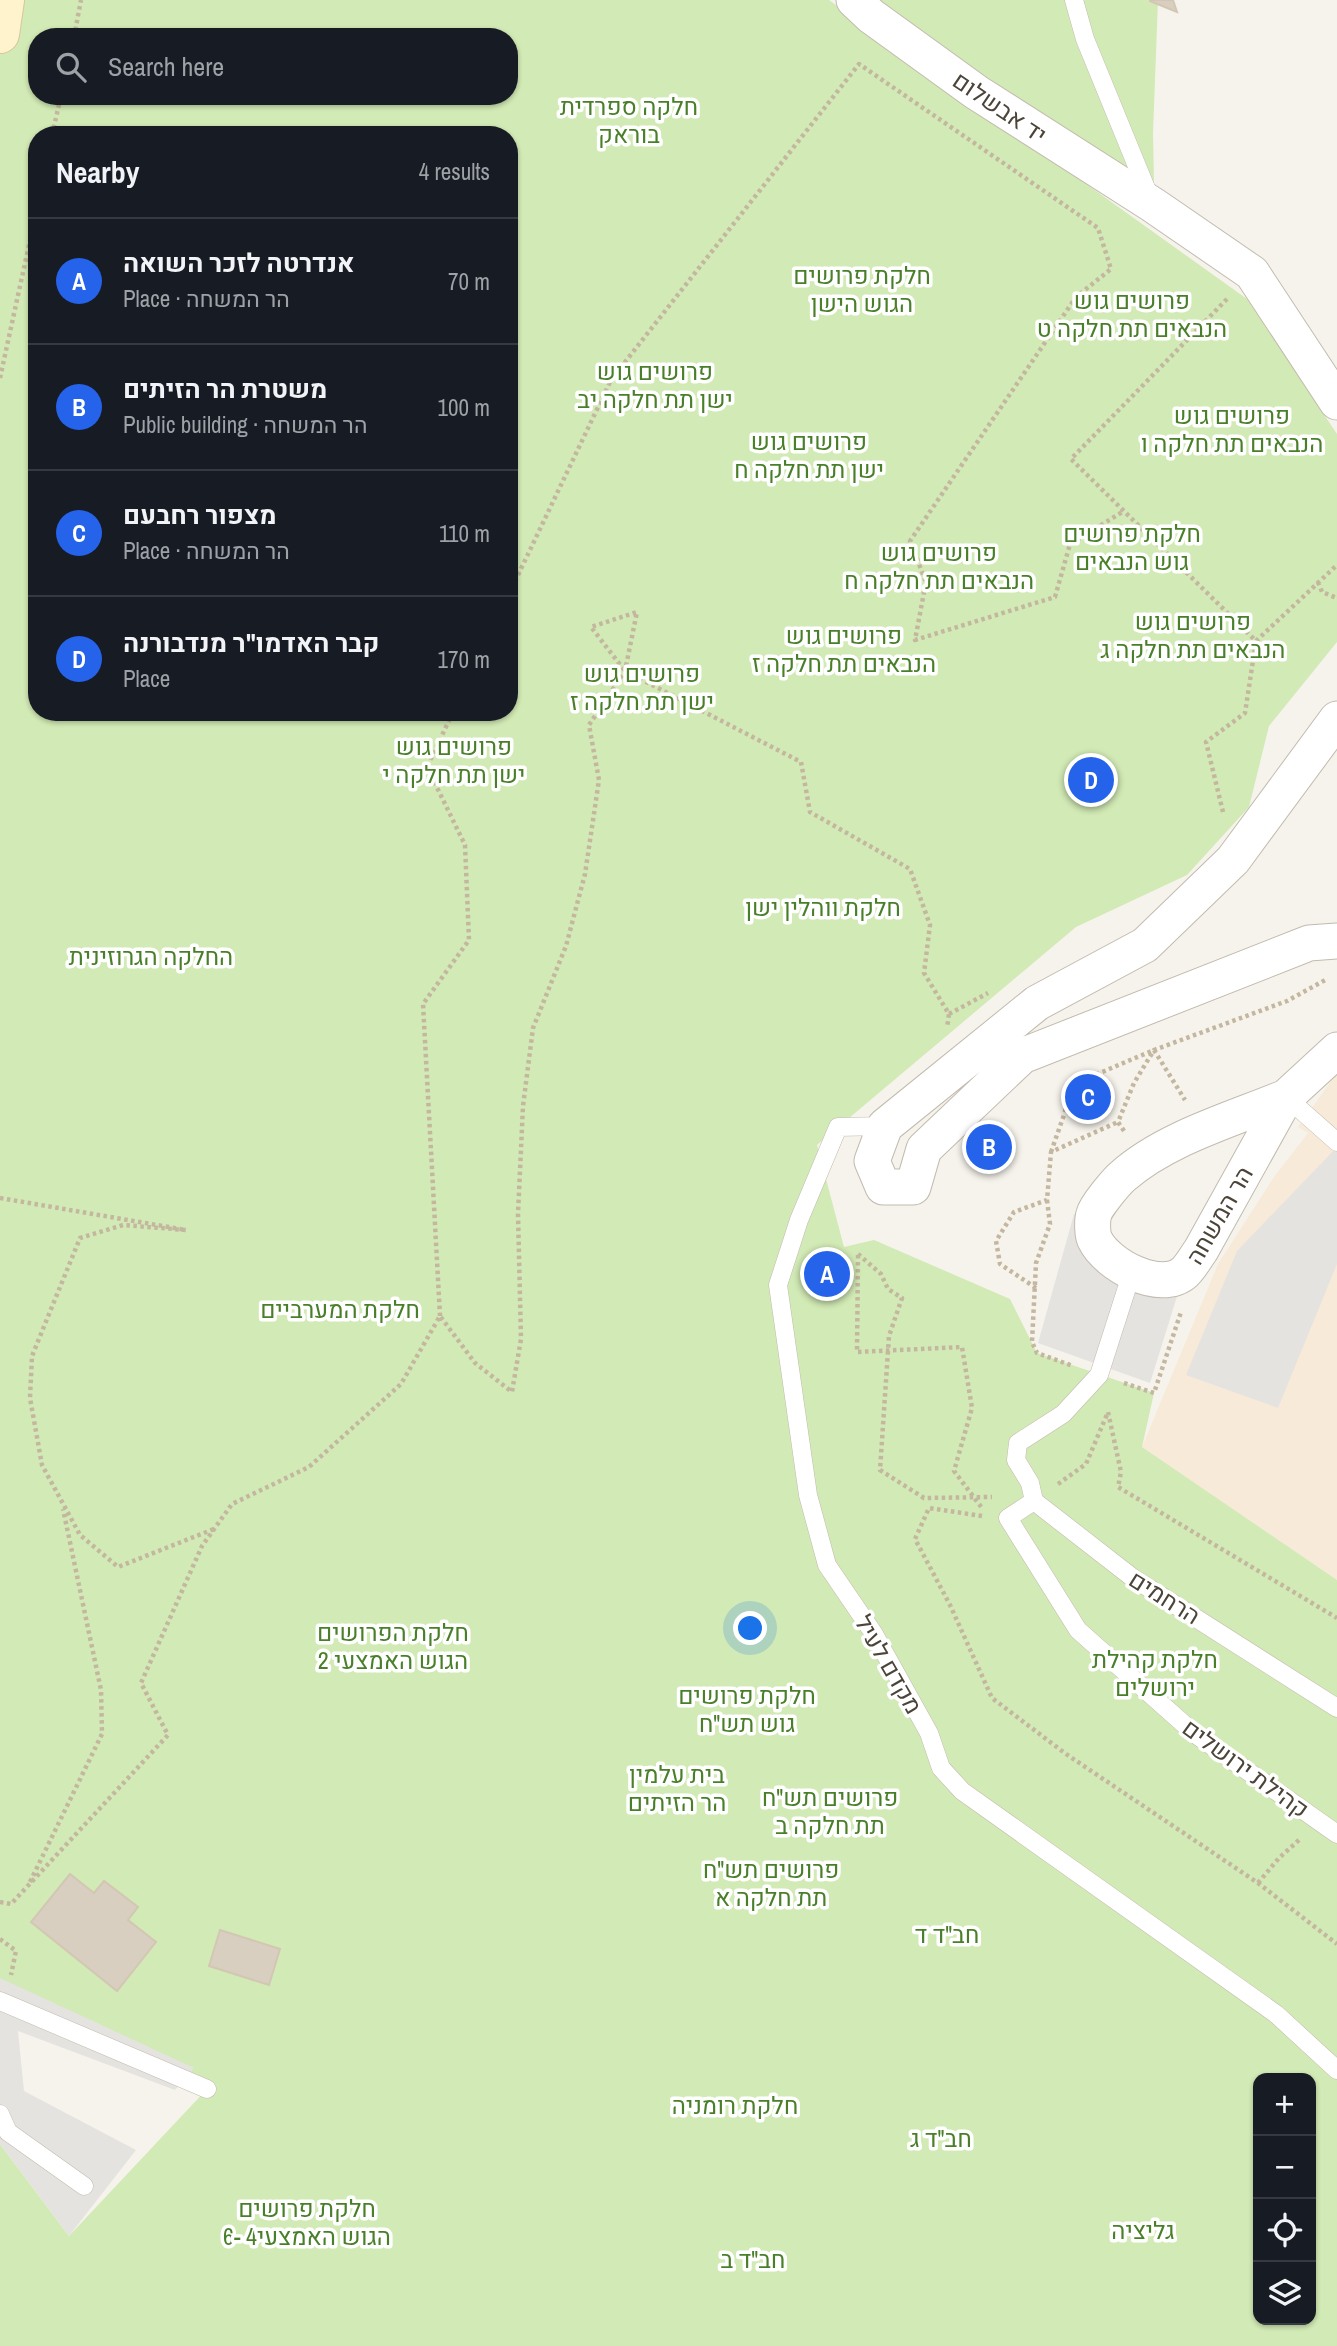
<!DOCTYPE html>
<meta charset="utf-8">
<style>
:root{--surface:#171b24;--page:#242831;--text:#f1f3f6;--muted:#9ea1a6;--line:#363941;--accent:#2563eb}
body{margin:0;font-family:"Archivo Narrow",Heebo,sans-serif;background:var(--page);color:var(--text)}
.controls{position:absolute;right:21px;bottom:21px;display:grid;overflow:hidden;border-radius:14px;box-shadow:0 2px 5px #0004}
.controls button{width:63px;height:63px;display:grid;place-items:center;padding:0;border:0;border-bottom:2px solid var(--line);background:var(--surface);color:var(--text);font:35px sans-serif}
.you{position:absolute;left:751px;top:1629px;width:24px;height:24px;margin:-18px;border:5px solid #fff;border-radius:50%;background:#1a73e8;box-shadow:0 0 0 10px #1a73e833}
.badge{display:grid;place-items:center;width:46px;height:46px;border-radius:50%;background:var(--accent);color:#fff;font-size:23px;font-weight:700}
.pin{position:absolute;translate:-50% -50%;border:4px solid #fff;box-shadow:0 2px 7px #0006}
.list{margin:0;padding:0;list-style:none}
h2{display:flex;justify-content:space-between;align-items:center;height:91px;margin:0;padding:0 28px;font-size:30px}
h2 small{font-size:23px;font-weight:400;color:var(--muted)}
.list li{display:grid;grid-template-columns:46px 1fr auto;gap:21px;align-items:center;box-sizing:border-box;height:126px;padding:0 28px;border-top:2px solid var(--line)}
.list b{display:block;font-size:26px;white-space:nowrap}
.list p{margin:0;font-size:23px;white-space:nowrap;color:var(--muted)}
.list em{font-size:23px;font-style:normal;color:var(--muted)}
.icon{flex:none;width:38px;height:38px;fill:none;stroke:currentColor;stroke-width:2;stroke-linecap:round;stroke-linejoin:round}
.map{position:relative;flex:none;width:1337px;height:2346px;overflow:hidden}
.search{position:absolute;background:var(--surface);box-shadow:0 2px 5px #0004;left:28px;top:28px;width:490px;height:77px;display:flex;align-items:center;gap:18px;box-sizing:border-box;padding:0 24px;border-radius:28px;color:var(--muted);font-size:26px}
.panel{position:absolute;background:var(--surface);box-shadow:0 2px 5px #0004;left:28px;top:126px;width:490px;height:595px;border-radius:28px}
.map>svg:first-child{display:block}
</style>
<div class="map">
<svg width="1337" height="2346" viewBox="0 0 1337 2346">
<rect width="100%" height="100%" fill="#f6f3ec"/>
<path fill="#f7ead8" d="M1337 1073V1580L1142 1447 1218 1264 1274 1177 1308 1133 1298 1127Z"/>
<path fill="#d2eab5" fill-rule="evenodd" d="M0 0H829L1247 299 1337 434V642L1269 726 1249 807 1187 875 1076 927 817 1145 844 1247 874 1240 1010 1299 1037 1353 1154 1393 1142 1447 1337 1580V2346H0V2144L69 2236 207 2089 0 2014ZM37 37H509V96H37ZM37 135H509V712H37ZM1258 2078H1311V2320H1258Z
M865 0H1158L1153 133 1154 185 1060 139Z"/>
<path fill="#e5e3e0" d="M1337 1147V1264L1278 1408 1186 1375 1237 1251Z
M1074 1214H1093V1239L1184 1274 1150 1383 1038 1343Z
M0 1978 194 2068 175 2090 18 2031 24 2091 136 2150 69 2236 0 2144Z"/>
<path fill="#d8cfc1" stroke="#d3c7b4" stroke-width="2" d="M1150 0H1173L1177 12 1150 1Z
M70 1874 94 1893 104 1881 138 1907 128 1920 156 1942 117 1991 31 1922Z
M220 1930 280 1949 269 1985 209 1966Z"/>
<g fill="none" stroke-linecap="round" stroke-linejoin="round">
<defs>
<path id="lane" d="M1074 0 1085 39 1150 198
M1286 1097 1337 1142
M885 1126 838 1127 799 1220 778 1285 808 1495 827 1565 874 1634 929 1733 941 1768 962 1791 1276 2014 1337 2070
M1132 1272 1099 1375 1063 1414 1018 1443 1016 1460 1030 1483 1034 1501 1008 1518 1078 1630 1195 1734 1337 1834
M1034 1501 1133 1578 1337 1708
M0 2001 207 2089
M0 2114 8 2132 84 2186"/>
<path id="street" d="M854 0 871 16 976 92 1153 205 1252 273 1337 402
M1337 719 1233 860 1145 945 1037 1003 885 1126 872 1161 883 1187H913L924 1149 1022 1056 1309 943 1337 941
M1286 1097C1233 1119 1166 1138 1123 1176 1116 1182 1096 1206 1094 1214 1092 1219 1092 1235 1095 1240 1107 1265 1161 1294 1185 1272 1191 1266 1196 1257 1201 1250L1286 1097 1337 1050"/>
<path id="secondary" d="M0 34 5 0"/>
</defs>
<use href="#lane" stroke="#c2bbae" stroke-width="19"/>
<use href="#street" stroke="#c2bbae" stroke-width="37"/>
<use href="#secondary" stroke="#d6c79b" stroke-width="40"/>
<path stroke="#c4b79f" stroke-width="4.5" stroke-dasharray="3.5 3.5" stroke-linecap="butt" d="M74 37 81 0
M52 135 61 96
M1227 299 1071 459 1256 641 1337 565
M0 378 37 208
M1318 582 1322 592 1337 598
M509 594 611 380 859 64 1098 228 1111 269 1076 297 910 541 926 582 915 640 1055 597 1070 544 1124 511
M1223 812 1206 742 1245 713 1256 641
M949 1014 988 993
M1124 1131 1118 1122 1134 1083 1154 1050 1287 1001 1327 979
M1051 1152 1065 1112 1069 1086 1154 1050 1185 1100
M0 1198 186 1230 123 1225 80 1238 32 1356 30 1398 42 1465 80 1535 118 1567 214 1529
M1047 1200 1050 1224 1036 1263 1032 1342 1037 1353 1073 1366
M858 1254 881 1274 888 1289 902 1298 889 1336 880 1470 924 1498 992 1497
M858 1255 857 1352 962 1347 972 1408 954 1471 982 1508
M1036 1288 1000 1264 996 1241 1014 1212 1047 1200 1051 1152 1118 1122
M440 1316 423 1004 469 940 465 845 427 767 453 712
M1124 1383 1154 1393 1181 1312
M1058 1484 1086 1464 1108 1412 1121 1472 1118 1487 1337 1618
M982 1516 929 1508 915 1539 950 1605 992 1698 1066 1754 1258 1883 1337 1944
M30 1882 102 1734 101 1690 63 1509
M1258 1883 1279 1858 1299 1840
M0 1902 11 1904 168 1735 141 1683 202 1546 232 1504 309 1467 401 1384 440 1316 475 1363 512 1392 521 1339 518 1214 523 1106 533 1028 566 946 585 874 599 780 589 725 625 671 637 612 591 627 625 671 801 762 810 812 910 869 930 925 924 973 949 1014 947 1028
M0 1939 16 1951 11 1975"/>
<use href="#lane" stroke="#fff" stroke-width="18"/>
<use href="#street" stroke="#fff" stroke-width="35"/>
<use href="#secondary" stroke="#fff3cd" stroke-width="38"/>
</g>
<g text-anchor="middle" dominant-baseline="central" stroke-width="7" stroke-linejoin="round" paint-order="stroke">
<g font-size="24" fill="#4a7f2a" stroke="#fff">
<text x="629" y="106">חלקה ספרדית<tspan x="629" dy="28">בוראק</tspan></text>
<text x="862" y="275">חלקת פרושים<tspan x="862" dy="28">הגוש הישן</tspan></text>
<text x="1132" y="300">פרושים גוש<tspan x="1132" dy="28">הנבאים תת חלקה ט</tspan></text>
<text x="655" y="371">פרושים גוש<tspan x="655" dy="28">ישן תת חלקה יב</tspan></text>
<text x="1232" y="415">פרושים גוש<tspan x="1232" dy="28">הנבאים תת חלקה ו</tspan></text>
<text x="809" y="441">פרושים גוש<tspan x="809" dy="28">ישן תת חלקה ח</tspan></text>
<text x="1132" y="533">חלקת פרושים<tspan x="1132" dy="28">גוש הנבאים</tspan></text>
<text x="939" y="552">פרושים גוש<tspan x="939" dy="28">הנבאים תת חלקה ח</tspan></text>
<text x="1193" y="621">פרושים גוש<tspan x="1193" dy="28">הנבאים תת חלקה ג</tspan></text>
<text x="844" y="635">פרושים גוש<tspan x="844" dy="28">הנבאים תת חלקה ז</tspan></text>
<text x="642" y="673">פרושים גוש<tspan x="642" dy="28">ישן תת חלקה ז</tspan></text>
<text x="454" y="746">פרושים גוש<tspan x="454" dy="28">ישן תת חלקה י</tspan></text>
<text x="823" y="907">חלקת ווהלין ישן</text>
<text x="151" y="956">החלקה הגרוזינית</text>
<text x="340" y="1309">חלקת המערביים</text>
<text x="393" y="1632">חלקת הפרושים<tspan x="393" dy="28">הגוש האמצעי 2</tspan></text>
<text x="1155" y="1659">חלקת קהילת<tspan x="1155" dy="28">ירושלים</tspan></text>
<text x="747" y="1695">חלקת פרושים<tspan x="747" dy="28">גוש תש"ח</tspan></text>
<text x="677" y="1774">בית עלמין<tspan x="677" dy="28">הר הזיתים</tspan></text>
<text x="830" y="1797">פרושים תש"ח<tspan x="830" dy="28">תת חלקה ב</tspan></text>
<text x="771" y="1869">פרושים תש"ח<tspan x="771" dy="28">תת חלקה א</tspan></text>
<text x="947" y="1934">חב"ד ד</text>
<text x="735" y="2105">חלקת רומניה</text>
<text x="941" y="2138">חב"ד ג</text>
<text x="307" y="2208">חלקת פרושים<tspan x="307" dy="28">הגוש האמצעי4 -6</tspan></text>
<text x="1143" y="2230">גליציה</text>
<text x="753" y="2259">חב"ד ב</text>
</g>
<g font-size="24" fill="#4b4439" stroke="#fff">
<text transform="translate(1000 107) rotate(34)">יד אבשלום</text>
<text transform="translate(1219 1215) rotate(-60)">הר המשחה</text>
<text transform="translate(1165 1597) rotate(32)">הרחמים</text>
<text transform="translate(889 1664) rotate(60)">מקדם לעיל</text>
<text transform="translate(1246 1768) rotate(36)">קהילת ירושלים</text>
</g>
</g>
</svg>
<div class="controls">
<button>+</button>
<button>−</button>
<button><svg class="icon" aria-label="locate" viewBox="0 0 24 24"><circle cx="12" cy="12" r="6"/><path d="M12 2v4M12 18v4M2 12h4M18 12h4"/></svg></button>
<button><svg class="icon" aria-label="layers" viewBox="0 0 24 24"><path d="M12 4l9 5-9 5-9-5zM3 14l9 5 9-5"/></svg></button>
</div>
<div class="you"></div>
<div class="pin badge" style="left:827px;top:1274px">A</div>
<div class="pin badge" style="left:989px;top:1147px">B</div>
<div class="pin badge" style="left:1088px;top:1097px">C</div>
<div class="pin badge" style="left:1091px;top:780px">D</div>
<div class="search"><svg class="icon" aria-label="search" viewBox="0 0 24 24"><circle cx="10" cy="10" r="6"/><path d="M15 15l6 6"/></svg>Search here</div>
<section class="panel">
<h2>Nearby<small>4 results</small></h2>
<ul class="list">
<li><span class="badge">A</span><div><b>אנדרטה לזכר השואה</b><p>Place · הר המשחה</p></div><em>70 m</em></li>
<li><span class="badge">B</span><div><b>משטרת הר הזיתים</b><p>Public building · הר המשחה</p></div><em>100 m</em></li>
<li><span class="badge">C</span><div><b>מצפור רחבעם</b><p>Place · הר המשחה</p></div><em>110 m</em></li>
<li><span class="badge">D</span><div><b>קבר האדמו&quot;ר מנדבורנה</b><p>Place</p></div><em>170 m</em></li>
</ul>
</section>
</div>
